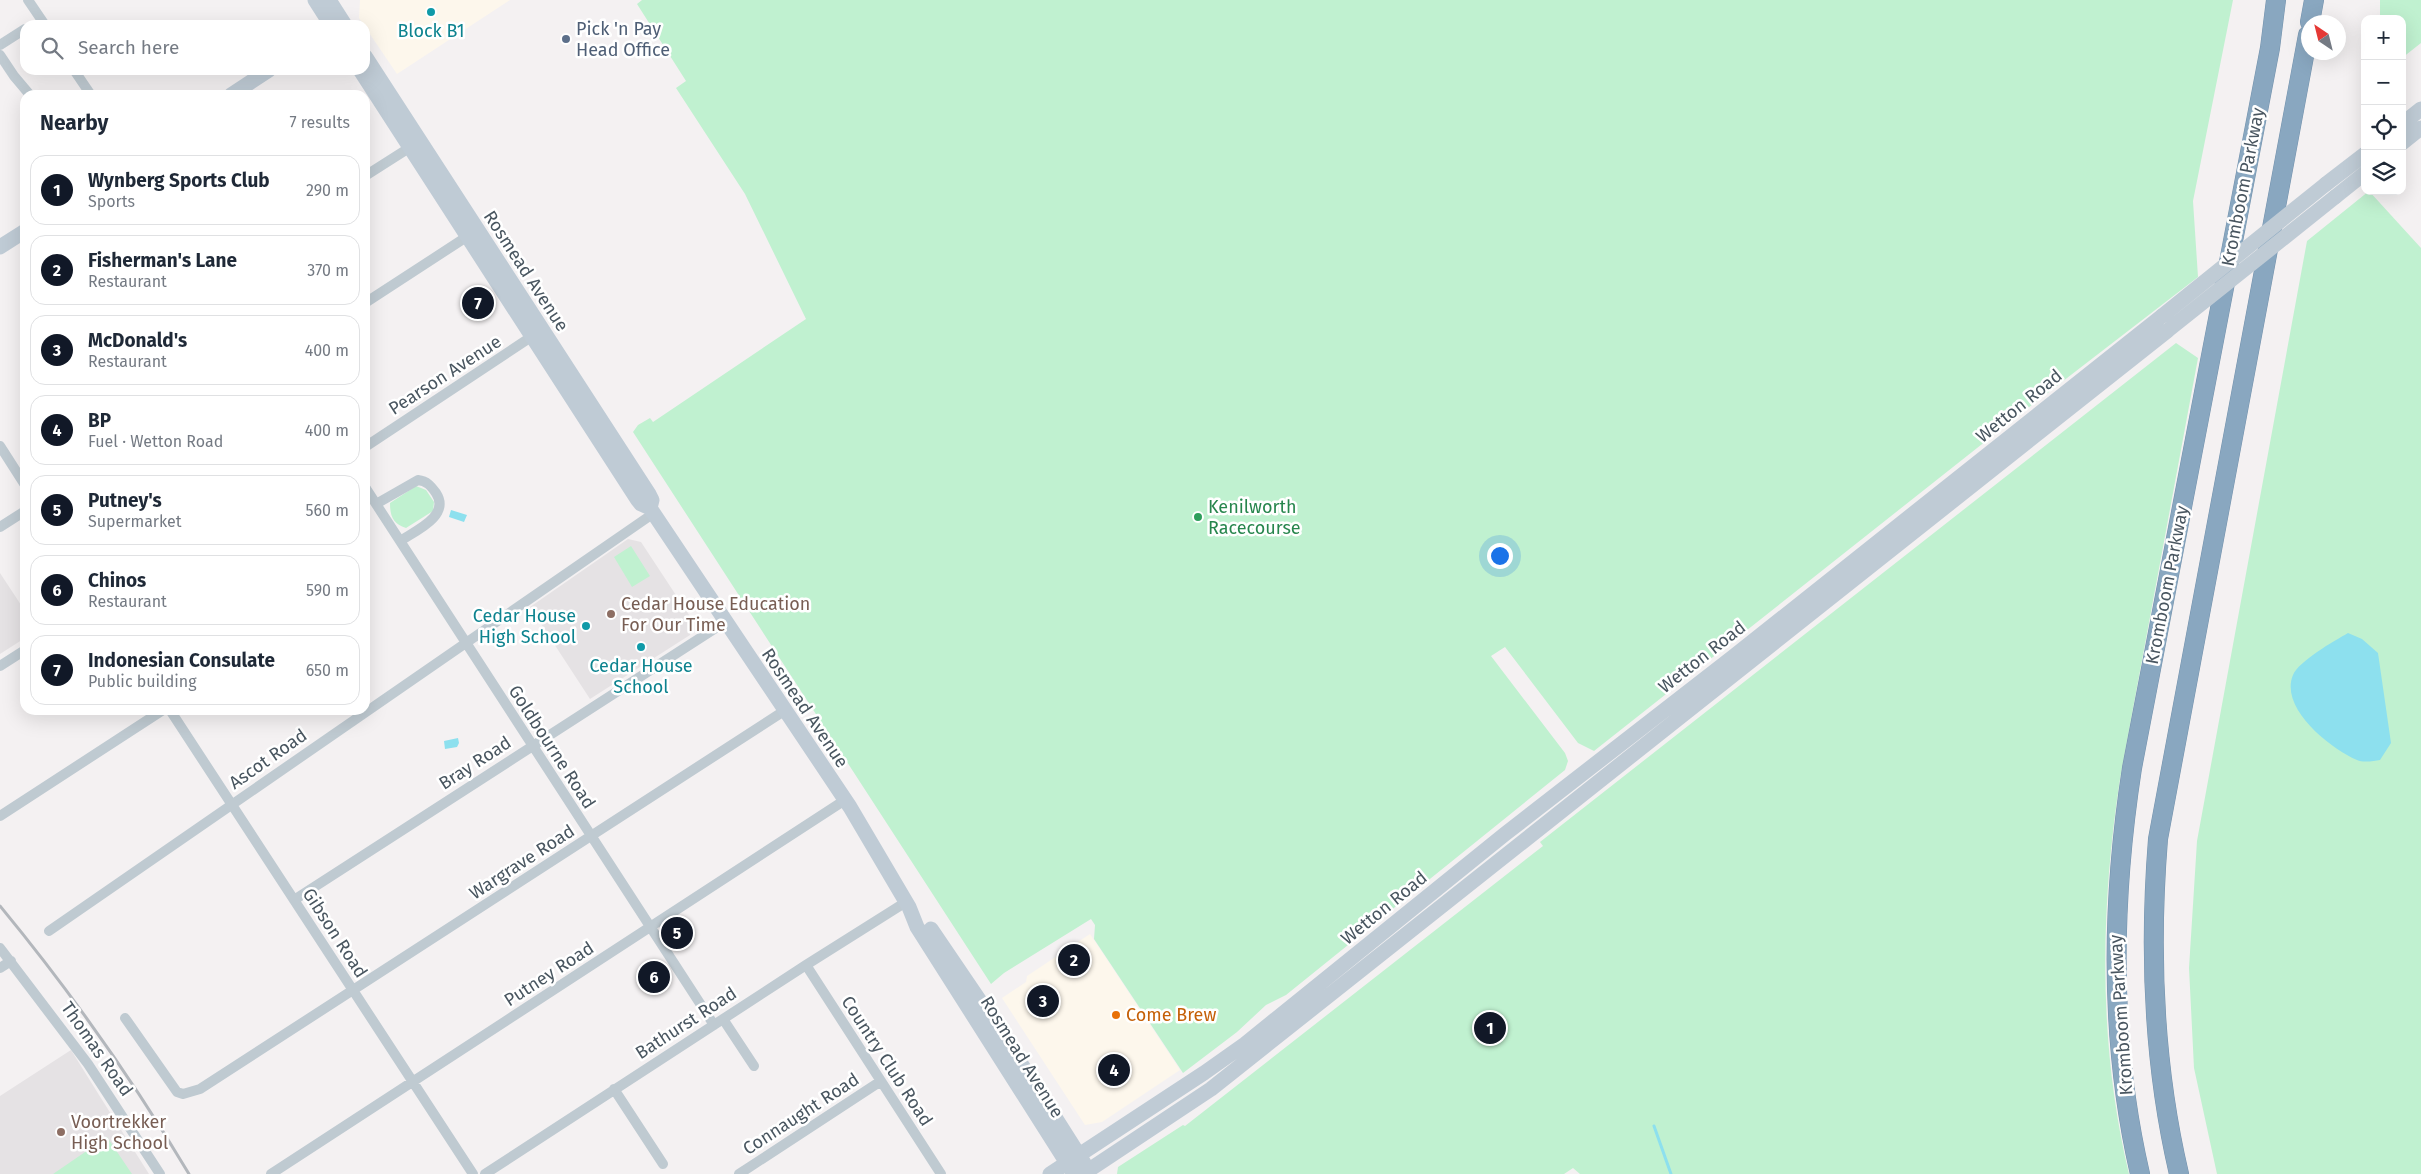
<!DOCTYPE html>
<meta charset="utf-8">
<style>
:root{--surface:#fff;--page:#f2f2f3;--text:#1f2937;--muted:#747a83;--line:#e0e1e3;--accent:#111827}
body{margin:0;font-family:"Fira Sans",sans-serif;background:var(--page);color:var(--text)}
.controls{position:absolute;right:15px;top:15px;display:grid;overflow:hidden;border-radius:10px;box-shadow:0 5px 20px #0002}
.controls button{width:45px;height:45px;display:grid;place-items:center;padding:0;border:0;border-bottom:1px solid var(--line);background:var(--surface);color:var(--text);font:25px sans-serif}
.compass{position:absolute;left:2301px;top:15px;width:45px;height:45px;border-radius:50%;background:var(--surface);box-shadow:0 5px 20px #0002;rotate:325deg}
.you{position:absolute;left:1499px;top:555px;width:18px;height:18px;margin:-12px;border:4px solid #fff;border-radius:50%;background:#1a73e8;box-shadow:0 0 0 8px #1a73e833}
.badge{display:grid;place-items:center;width:32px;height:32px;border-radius:50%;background:var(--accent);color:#fff;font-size:16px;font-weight:700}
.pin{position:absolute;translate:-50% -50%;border:2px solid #fff;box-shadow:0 1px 5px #0006}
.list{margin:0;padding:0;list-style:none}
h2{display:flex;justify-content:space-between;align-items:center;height:65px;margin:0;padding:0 20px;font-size:21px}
h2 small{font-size:16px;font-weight:400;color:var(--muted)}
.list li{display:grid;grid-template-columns:32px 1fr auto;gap:15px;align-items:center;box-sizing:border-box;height:70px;margin:0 10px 10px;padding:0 10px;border:1px solid var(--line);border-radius:15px}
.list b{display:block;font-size:19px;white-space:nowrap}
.list p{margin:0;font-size:16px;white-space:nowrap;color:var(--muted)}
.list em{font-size:16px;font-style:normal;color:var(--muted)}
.icon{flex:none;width:28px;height:28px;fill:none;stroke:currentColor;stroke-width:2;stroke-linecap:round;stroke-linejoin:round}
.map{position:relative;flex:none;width:2421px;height:1174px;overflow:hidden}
.search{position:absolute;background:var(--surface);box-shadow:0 5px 20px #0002;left:20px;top:20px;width:350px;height:55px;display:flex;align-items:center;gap:12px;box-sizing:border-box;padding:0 18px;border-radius:15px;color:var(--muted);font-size:19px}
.panel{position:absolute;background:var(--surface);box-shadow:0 5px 20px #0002;left:20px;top:90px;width:350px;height:625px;border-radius:15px}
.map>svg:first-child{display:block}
</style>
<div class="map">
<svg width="2421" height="1174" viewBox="0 0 2421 1174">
<rect width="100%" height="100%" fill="#f4f1f2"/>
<path fill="#fdf7ec" d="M360 0H510L397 74 359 18Z
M1090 934 1180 1070 1102 1122 1085 1125 1002 998 1026 982 1027 976Z"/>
<path fill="#e5e2e4" d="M628 539 641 542 693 621 690 635 590 699 530 607Z
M0 573 25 611V638L0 654Z
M71 1050 99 1095 149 1174H0V1096Z"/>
<path fill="#c0f1d0" d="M642 0H2233L2193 201 2198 277 2015 418 1594 751 1578 743 1505 647 1491 656 1565 753 1568 761 1565 770 1286 995 1266 1005 1237 1032 1183 1073 1094 939 1095 925 1091 919 1004 973 991 984 633 432 638 425 650 418 653 422 806 319 745 194 676 88 686 81 637 4Z
M2380 0H2421V43L2402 58V19H2380Z
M2369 191 2421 248V1174H2217L2194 1068 2189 968 2197 841 2307 241Z
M2176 343 2198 358 2120 779C2100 910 2098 1045 2129 1174H1580L1573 1168 1564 1174H1117L1118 1167 1183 1125 1185 1126 1543 846 1540 842Z
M416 486 426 490 434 502 433 511 406 528C393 524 390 516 390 503Z
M631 546 650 576 632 587 614 557Z
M107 1137 132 1174H53Z"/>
<path fill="#8de0ee" d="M451 510 467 515 464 522 449 517Z
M2348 633 2362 639 2378 653 2391 743 2380 760C2374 761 2363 763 2357 760 2331 749 2279 708 2293 675 2299 661 2334 641 2348 633Z
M458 738 459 743 457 747 445 749 444 741Z"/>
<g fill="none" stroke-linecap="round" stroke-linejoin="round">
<path stroke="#8de0ee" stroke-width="3" d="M1654 1126 1671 1174"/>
<defs>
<path id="highway" d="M2310 22 2314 0
M2140 1174C2109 1040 2111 904 2132 768L2270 48 2276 0
M2179 1174C2153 1063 2149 952 2158 839L2308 35"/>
</defs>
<use href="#highway" stroke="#7492ac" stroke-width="20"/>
<path stroke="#bfcad1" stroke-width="10" d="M28 0 45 25
M0 45 25 29
M0 55 14 76 30 95
M74 70 91 95
M365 176 409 148
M365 303 471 234
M0 446 25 485
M365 447 537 333
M365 487 714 1025
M376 504 418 480C427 481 431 486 436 493 451 516 415 531 400 541
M0 527 25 511
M0 666 25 650
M170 710 473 1174
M0 816 163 710
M294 900 725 622
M49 931 654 513
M0 948 88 1064 160 1174
M806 965 941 1174
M0 968 11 961
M125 1018 177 1092 183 1094 200 1089 784 711
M723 1019 754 1066
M614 1089 663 1164
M271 1174 845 800
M485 1174 806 965 906 902
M739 1174 881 1081"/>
<path stroke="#bfcbd5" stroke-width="15" d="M315 0 331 25
M329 0 345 25
M365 56 649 494 652 500 650 508
M360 70 637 499 641 504 650 508 850 807 909 907 917 927 1072 1171
M231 95 269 70
M2402 124 2421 109
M2402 143 2421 128
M2326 184 2365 154
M2335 197 2365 173
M0 247 25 231
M931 929 1001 1032 1084 1163
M1050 1174 1204 1073 1245 1044 1505 834 1733 657 2162 316
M1083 1174 1211 1089 2167 331"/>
<use href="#highway" stroke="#89a7c0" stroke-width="19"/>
<path stroke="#b3b7bc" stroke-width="3" d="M0 906C70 991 133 1080 189 1174"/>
<path stroke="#bfcbd5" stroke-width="15" d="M2162 316 2326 184
M2167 331 2335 197"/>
</g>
<g fill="#0f9aa8" stroke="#fff" stroke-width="2">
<circle cx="431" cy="12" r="5"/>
<circle cx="586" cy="626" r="5"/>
<circle cx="641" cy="647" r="5"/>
</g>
<circle fill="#5c6f8a" stroke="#fff" stroke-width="2" cx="566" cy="39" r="5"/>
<circle fill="#2e9e5b" stroke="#fff" stroke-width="2" cx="1198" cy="517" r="5"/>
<g fill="#8d6e63" stroke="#fff" stroke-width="2">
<circle cx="611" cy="614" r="5"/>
<circle cx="61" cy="1132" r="5"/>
</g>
<circle fill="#e8710a" stroke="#fff" stroke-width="2" cx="1116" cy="1015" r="5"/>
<g text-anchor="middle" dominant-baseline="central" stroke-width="5" stroke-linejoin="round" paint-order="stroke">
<g font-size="18" fill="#4e5e75" stroke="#fff" text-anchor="start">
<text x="576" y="29">Pick 'n Pay<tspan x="576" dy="21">Head Office</tspan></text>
</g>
<g font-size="18" fill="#0d838f" stroke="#fff">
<text x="431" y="31">Block B1</text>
<text x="576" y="616" text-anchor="end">Cedar House<tspan x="576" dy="21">High School</tspan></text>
<text x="641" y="666">Cedar House<tspan x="641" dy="21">School</tspan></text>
</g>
<g font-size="18" fill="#495660" stroke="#fff">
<text transform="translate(2243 187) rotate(-79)">Kromboom Parkway</text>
<text transform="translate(526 271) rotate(57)">Rosmead Avenue</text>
<text transform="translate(445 375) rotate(-33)">Pearson Avenue</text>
<text transform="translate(2019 406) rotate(-39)">Wetton Road</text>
<text transform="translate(2167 585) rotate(-79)">Kromboom Parkway</text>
<text transform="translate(1702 657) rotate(-38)">Wetton Road</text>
<text transform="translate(805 708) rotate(56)">Rosmead Avenue</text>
<text transform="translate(552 747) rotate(57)">Goldbourne Road</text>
<text transform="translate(268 759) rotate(-35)">Ascot Road</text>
<text transform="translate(475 763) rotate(-33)">Bray Road</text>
<text transform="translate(522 862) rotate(-33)">Wargrave Road</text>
<text transform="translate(1384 908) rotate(-39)">Wetton Road</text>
<text transform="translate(335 933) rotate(57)">Gibson Road</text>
<text transform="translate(549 974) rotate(-33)">Putney Road</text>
<text transform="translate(2121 1015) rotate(-94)">Kromboom Parkway</text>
<text transform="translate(686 1023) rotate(-33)">Bathurst Road</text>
<text transform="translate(97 1049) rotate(55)">Thomas Road</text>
<text transform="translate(1022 1057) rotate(58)">Rosmead Avenue</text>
<text transform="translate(887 1061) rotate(57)">Country Club Road</text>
<text transform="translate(801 1114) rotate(-33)">Connaught Road</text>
</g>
<g font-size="18" fill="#27864d" stroke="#fff" text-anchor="start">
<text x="1208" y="507">Kenilworth<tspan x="1208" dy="21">Racecourse</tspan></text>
</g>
<g font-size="18" fill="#785e54" stroke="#fff" text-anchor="start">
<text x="621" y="604">Cedar House Education<tspan x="621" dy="21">For Our Time</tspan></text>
<text x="71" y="1122">Voortrekker<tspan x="71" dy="21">High School</tspan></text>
</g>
<g font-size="18" fill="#c56008" stroke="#fff" text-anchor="start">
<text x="1126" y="1015">Come Brew</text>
</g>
</g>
</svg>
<div class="controls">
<button>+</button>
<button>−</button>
<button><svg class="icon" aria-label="locate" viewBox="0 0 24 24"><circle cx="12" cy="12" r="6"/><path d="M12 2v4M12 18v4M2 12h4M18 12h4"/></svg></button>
<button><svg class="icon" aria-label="layers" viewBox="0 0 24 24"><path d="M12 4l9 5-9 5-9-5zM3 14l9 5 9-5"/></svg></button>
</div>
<svg class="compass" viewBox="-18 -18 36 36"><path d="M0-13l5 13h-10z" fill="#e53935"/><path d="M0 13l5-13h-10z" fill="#747a83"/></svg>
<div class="you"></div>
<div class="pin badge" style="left:1490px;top:1028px">1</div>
<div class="pin badge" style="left:1074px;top:960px">2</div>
<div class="pin badge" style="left:1043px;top:1001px">3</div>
<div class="pin badge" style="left:1114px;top:1070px">4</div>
<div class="pin badge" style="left:677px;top:933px">5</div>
<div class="pin badge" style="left:654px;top:977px">6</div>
<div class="pin badge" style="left:478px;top:303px">7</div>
<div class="search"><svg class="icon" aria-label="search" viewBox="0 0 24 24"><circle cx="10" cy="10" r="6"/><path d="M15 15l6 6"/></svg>Search here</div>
<section class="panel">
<h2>Nearby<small>7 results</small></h2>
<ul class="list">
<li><span class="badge">1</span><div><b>Wynberg Sports Club</b><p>Sports</p></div><em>290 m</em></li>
<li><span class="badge">2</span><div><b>Fisherman's Lane</b><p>Restaurant</p></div><em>370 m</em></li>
<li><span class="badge">3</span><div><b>McDonald's</b><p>Restaurant</p></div><em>400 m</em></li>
<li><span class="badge">4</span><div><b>BP</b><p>Fuel · Wetton Road</p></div><em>400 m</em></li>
<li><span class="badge">5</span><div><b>Putney's</b><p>Supermarket</p></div><em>560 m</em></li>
<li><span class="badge">6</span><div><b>Chinos</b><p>Restaurant</p></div><em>590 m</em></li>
<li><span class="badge">7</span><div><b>Indonesian Consulate</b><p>Public building</p></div><em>650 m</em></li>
</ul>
</section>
</div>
